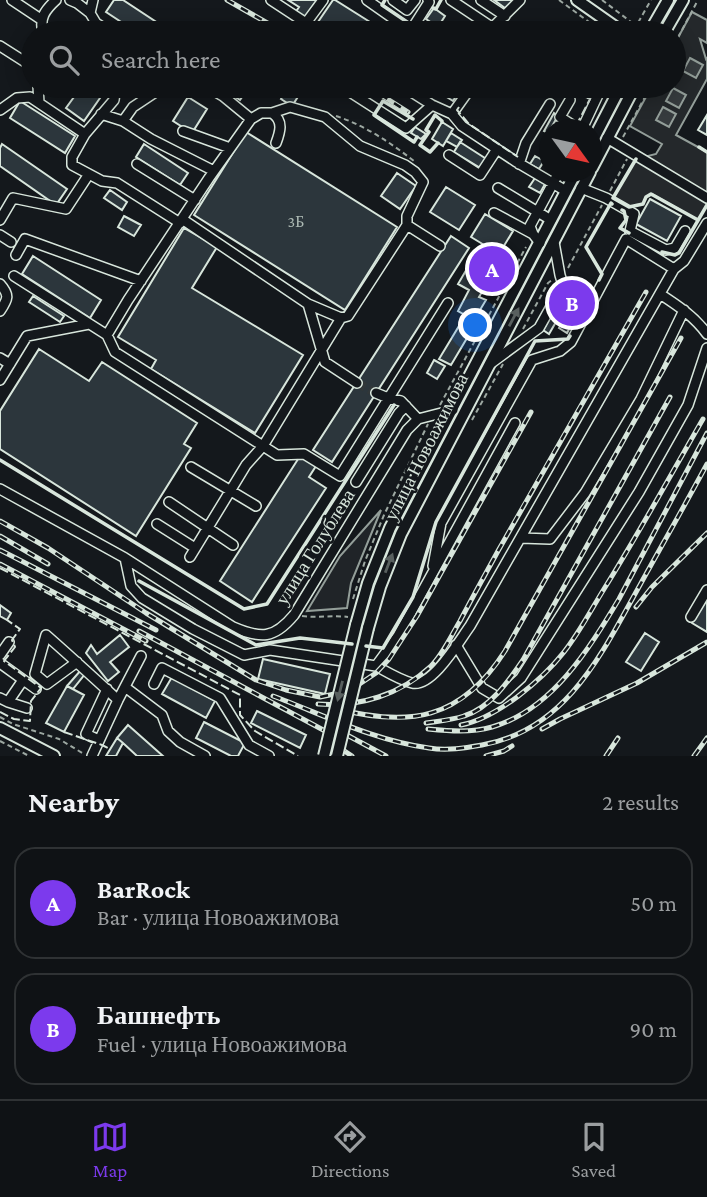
<!DOCTYPE html>
<meta charset="utf-8">
<style>
:root{--surface:#0f1215;--page:#181b1e;--text:#f1f3f6;--muted:#9b9ea0;--line:#2f3234;--accent:#7c3aed}
body{margin:0;font-family:"Crimson Pro",serif;background:var(--page);color:var(--text)}
.compass{position:absolute;left:539px;top:119px;width:63px;height:63px;border-radius:50%;background:var(--surface);box-shadow:0 4px 18px #0003;rotate:123deg}
.you{position:absolute;left:476px;top:326px;width:24px;height:24px;margin:-18px;border:5px solid #fff;border-radius:50%;background:#1a73e8;box-shadow:0 0 0 10px #1a73e833}
.badge{display:grid;place-items:center;width:46px;height:46px;border-radius:50%;background:var(--accent);color:#fff;font-size:23px;font-weight:700}
.pin{position:absolute;translate:-50% -50%;border:4px solid #fff;box-shadow:0 2px 7px #0006}
.list{margin:0;padding:0;list-style:none}
h2{display:flex;justify-content:space-between;align-items:center;height:91px;margin:0;padding:0 28px;font-size:30px}
h2 small{font-size:23px;font-weight:400;color:var(--muted)}
.list li{display:grid;grid-template-columns:46px 1fr auto;gap:21px;align-items:center;box-sizing:border-box;height:112px;margin:0 14px 14px;padding:0 14px;border:2px solid var(--line);border-radius:21px}
.list b{display:block;font-size:26px;white-space:nowrap}
.list p{margin:0;font-size:23px;white-space:nowrap;color:var(--muted)}
.list em{font-size:23px;font-style:normal;color:var(--muted)}
.icon{flex:none;width:38px;height:38px;fill:none;stroke:currentColor;stroke-width:2;stroke-linecap:round;stroke-linejoin:round}
.map{position:relative;flex:none;width:707px;height:756px;overflow:hidden}
.search{position:absolute;background:var(--surface);box-shadow:0 4px 18px #0003;left:21px;right:21px;top:21px;height:77px;display:flex;align-items:center;gap:18px;box-sizing:border-box;padding:0 24px;border-radius:38px;color:var(--muted);font-size:26px}
.sheet{height:343px;background:var(--surface)}
nav{display:flex;justify-content:space-around;align-items:center;box-sizing:border-box;height:98px;border-top:2px solid var(--line);background:var(--surface);font-size:19px;color:var(--muted)}
nav a{display:grid;justify-items:center;gap:4px}
nav .on{color:var(--accent)}
.map>svg:first-child{display:block}
</style>
<div class="map">
<svg width="707" height="756" viewBox="0 0 707 756">
<rect width="100%" height="100%" fill="#14181c"/>
<path fill="#202428" stroke="#939e99" stroke-width="2" d="M381 510 351 583 347 608 307 611 340 556Z"/>
<path fill="#24282b" stroke="#939e99" stroke-width="2" d="M692 12 707 20V43L700 39 706 59 707 58V79L676 135 707 152V205L698 220 652 194 646 197 643 204 629 207 613 198 636 159 656 154 662 144 630 126 652 86H674V45Z"/>
<path fill="#363b3e" stroke="#939e99" stroke-width="2" d="M690 58 703 65 696 78 683 71Z
M673 88 686 95 679 108 666 101Z
M663 107 676 114 669 127 656 120Z"/>
<path fill="#2c363c" stroke="#d8e6dc" stroke-width="2" d="M114 0H123L173 33H138L106 12Z
M288 0H317L304 19 295 13 299 7Z
M333 0H335L378 27 375 33H335L318 22Z
M494 0H517L509 11Z
M434 8 445 16 438 27 426 19Z
M82 86H103L107 88 84 121 66 108Z
M218 86H240L247 90 240 100Z
M289 86 301 92 292 106 281 99Z
M429 86H461L462 87 453 101Z
M567 86H592L585 97Z
M188 97 207 109 192 133 173 121Z
M20 101 75 136 65 153 10 118Z
M554 113 558 116 548 133 544 131Z
M707 115V135L698 130Z
M442 122 453 129 443 146 432 139Z
M415 127 426 134 421 139 411 133Z
M246 132 397 227 345 310 194 215Z
M451 133 462 140 457 147 446 141Z
M460 142 488 160 482 169 454 152Z
M2 144 67 189 56 205 0 166V148Z
M144 144 188 173 180 185 136 157Z
M535 156 544 161 539 169 530 164Z
M397 173 416 186 400 209 381 196Z
M535 178 545 184 540 193 529 187Z
M446 187 475 205 459 230 430 212Z
M110 190 127 202 122 210 104 198Z
M650 199 681 216 667 241 636 224Z
M485 214 513 231 499 254 471 237Z
M124 216 141 225 134 236 118 227Z
M184 228 217 247 192 288 303 355 255 433 151 369 156 360 118 337Z
M451 236 469 248 332 462 313 450Z
M478 250 499 263 479 297 486 300 474 320 458 311 469 290 458 284Z
M33 256 101 300 90 318 22 274Z
M33 296 64 316 60 322 29 302Z
M561 300 567 303 560 315 565 318 561 325 556 322 549 334 543 330Z
M568 313 575 318 567 333 559 328Z
M459 326 470 333 451 365 439 359Z
M39 349 89 381 102 362 197 423 184 444 191 448 136 536 0 449V411Z
M434 360 445 366 437 379 427 373Z
M300 456 316 466 309 477 326 488 252 602 220 581Z
M707 598V632L692 623Z
M0 605 11 613 7 620 0 616Z
M645 633 659 642 641 671 626 662Z
M120 635 129 647 110 662 119 672 108 681 86 653 91 645 97 654Z
M263 659 330 674 325 694 258 679Z
M81 670 85 674 73 689 67 686Z
M172 677 215 701 206 718 162 694Z
M67 686 84 695 64 732 46 723Z
M257 711 306 735 300 748 251 723Z
M204 722 245 743 238 756H231L196 738Z
M128 725 163 756H137L123 743 117 738Z
M117 738 123 743 116 756H106Z"/>
<g fill="none" stroke-linecap="round" stroke-linejoin="round">
<path stroke="#313739" stroke-width="9" stroke-dasharray="9 4.5" stroke-linecap="butt" d="M357 383 376 393"/>
<defs>
<path id="minor" d="M12 0 42 20
M70 0 77 3 90 13
M93 0 90 13 96 23 111 33
M271 0 306 23 323 0
M367 0 414 33
M393 0 407 10 415 0
M451 0 493 28
M481 0 505 16
M385 27 395 33
M43 33C39 18 45 10 56 0
M426 33 415 24 429 2 428 0
M487 33 520 0
M0 46 33 67
M38 86 39 103
M206 86 223 96 251 119
M402 86 432 105 452 114 462 126 515 161 566 191
M160 89 133 107 123 121 151 139 214 171
M350 92 406 128 432 105
M570 100 560 117 580 130
M0 110 17 98 30 97 85 134 72 157V165L102 181 117 183 180 223
M272 113C284 121 280 132 276 143
M101 114 123 121
M452 114 467 93 473 91 477 86
M582 129 598 95
M183 131 230 148
M85 134 114 100 116 86
M607 138 707 198
M449 155 480 175 497 149
M137 164 195 200
M519 164 526 143 550 104
M498 188 551 220
M581 188 606 198 634 214 630 231 666 250 675 248 685 231
M494 213 533 234
M182 219 308 304 325 362 357 383
M0 220 13 198 66 209 89 174
M407 225 348 316 341 318 263 446 115 352 107 335 128 300 209 178 251 119 261 113H272L290 107 325 117 360 146 405 165 415 172 423 182 407 216V225L440 246
M0 235 11 242
M540 243 533 234 530 226 559 172
M16 255 25 239 141 281
M14 276 107 335
M0 284C10 295 8 299 0 311
M660 294C677 305 695 317 707 334
M308 304 341 318
M0 358 10 364
M490 364 539 328 563 285 560 275 554 242
M0 380 27 336 89 324
M376 393 388 398 401 401 418 419
M191 467 256 506
M356 482 399 413 406 406
M0 489 125 558 233 627C261 639 274 639 294 615L407 430 418 419 453 410
M169 502 233 545
M157 524 195 548
M521 538 550 539 585 493 641 399 684 310
M190 557 246 465 263 446 277 455 304 454 340 476 448 303
M125 558 131 586 142 598 193 629 244 655 270 650 376 666 398 636 515 423
M433 566 441 523 532 360 560 351 571 342 626 239 674 269 684 261 707 223
M691 617 707 590
M456 645 482 688 499 698 521 678 639 492 688 405 707 348
M0 655 9 642
M77 662 47 684 35 674 46 635C70 656 94 678 118 700L92 756
M0 663 36 689
M376 666C387 672 400 680 412 683 432 688 459 641 470 626L674 269
M154 684 162 668 220 698 249 745 269 756
M125 687 162 715 168 731 180 742 205 756
M0 698 8 702 27 708
M118 700 141 656
M8 702 23 680
M99 740 86 734 107 689"/>
<path id="major" d="M577 0 624 33
M649 33 668 0
M664 33 683 0
M592 142 621 86
M592 168 635 86
M356 625 368 583 390 528 576 172
M368 628 380 587 401 534 590 172
M0 728 54 756"/>
</defs>
<use href="#minor" stroke="#d8e6dc" stroke-width="12"/>
<use href="#major" stroke="#d8e6dc" stroke-width="14"/>
<path stroke="#9da8a2" stroke-width="2" stroke-dasharray="5 3.5" stroke-linecap="butt" d="M559 0 604 33
M602 0 635 25
M633 29 639 21 651 0
M674 45 698 0
M605 86V88
M336 116C364 125 391 143 414 161L415 163
M623 137 651 86
M610 191 627 159
M568 268 602 205
M523 329 548 283 552 280
M440 405 526 247
M472 420 503 364
M353 599 365 561 384 515 428 424
M302 616C318 618 333 615 348 617
M0 717 13 724 59 739 84 754
M0 741 29 756"/>
<use href="#minor" stroke="#14181c" stroke-width="9"/>
<use href="#major" stroke="#14181c" stroke-width="10"/>
<defs>
<path id="rail" d="M227 0 285 33
M367 86 408 112
M0 521 48 548 146 613 256 680 286 690 320 697 349 691 376 673 389 659 417 616 531 412
M0 536 48 564
M0 550 156 630
M0 564 146 641
M636 607 652 587 707 533
M139 631 340 739
M273 696C324 715 375 741 429 748 447 751 465 748 482 745 567 730 602 653 640 585 662 545 685 505 707 464
M318 704C360 707 400 695 431 666 443 654 451 636 460 621 472 598 485 575 498 551 547 464 597 378 646 292
M334 708C409 728 461 720 505 651L681 338
M426 723C439 721 452 720 464 716 490 708 508 682 523 660L670 397
M461 725C497 718 542 680 564 652 579 633 591 610 604 589 639 533 670 476 703 419
M334 728 386 756
M428 729C449 731 471 733 492 727 552 710 589 649 619 599L707 433
M542 729 560 719 637 683 707 642
M325 738 352 756
M486 756 504 751 512 746
M606 756 618 738
M694 756 707 738"/>
</defs>
<use href="#rail" stroke="#d8e6dc" stroke-width="5"/>
<use href="#rail" stroke="#14181c" stroke-width="2.5" stroke-dasharray="8" stroke-linecap="butt"/>
<defs>
<path id="major-bridge" d="M324 756 356 625
M337 756 368 628"/>
</defs>
<use href="#major-bridge" stroke="#d8e6dc" stroke-width="14" stroke-linecap="butt"/>
<use href="#major-bridge" stroke="#14181c" stroke-width="10"/>
<path stroke="#d8e6dc" stroke-width="2" stroke-dasharray="9 3.5" stroke-linecap="butt" d="M459 107 457 110 469 124 518 157
M576 126 590 99 585 97
M0 568 240 695V715L255 731 298 756
M0 712 14 719 30 721 31 701 41 688 4 661 15 647 12 640 20 629 7 620
M64 732 102 745 110 749"/>
<path stroke="#d8e6dc" stroke-width="3.5" d="M385 0 382 5 416 28
M433 8 436 9 441 0
M413 119 383 101 374 115 414 142 417 137
M438 143 430 152 420 145 429 132 426 130 435 115 442 121V122
M699 147 707 152
M636 159 613 198 629 207 643 204 646 197 651 194 698 220
M622 210 624 211 626 220 620 228 629 233
M662 252 675 255 679 253 707 205
M599 280 602 274 586 247 611 203 612 204
M0 460 244 609 267 604 394 405
M139 581 256 645 300 638 352 644
M366 646 383 648 413 597 436 522 535 341 568 339 570 336"/>
</g>
<defs><path id="oneway-solid" d="M-6-.8H1V-3.2L6.5 0L1 3.2V.8H-6Z" transform="scale(1.75)"/></defs>
<g fill="#59605f">
<use href="#oneway-solid" transform="translate(514 317) rotate(-62)"/>
<use href="#oneway-solid" transform="translate(389 563) rotate(-69)"/>
<use href="#oneway-solid" transform="translate(340 691) rotate(104)"/>
</g>
<g text-anchor="middle" dominant-baseline="central" stroke-width="5" stroke-linejoin="round" paint-order="stroke">
<g font-size="16" fill="#adbab4">
<text x="296" y="221">3Б</text>
</g>
<g font-size="19" fill="#d8e6dc" stroke="#14181c">
<text transform="translate(426 447) rotate(-63)">улица Новоажимова</text>
<text transform="translate(315 547) rotate(-58)">улица Голублева</text>
</g>
</g>
</svg>
<svg class="compass" viewBox="-18 -18 36 36"><path d="M0-13l5 13h-10z" fill="#e53935"/><path d="M0 13l5-13h-10z" fill="#9b9ea0"/></svg>
<div class="you"></div>
<div class="pin badge" style="left:492px;top:269px">A</div>
<div class="pin badge" style="left:572px;top:303px">B</div>
<div class="search"><svg class="icon" aria-label="search" viewBox="0 0 24 24"><circle cx="10" cy="10" r="6"/><path d="M15 15l6 6"/></svg>Search here</div>
</div>
<section class="sheet">
<h2>Nearby<small>2 results</small></h2>
<ul class="list">
<li><span class="badge">A</span><div><b>BarRock</b><p>Bar · улица Новоажимова</p></div><em>50 m</em></li>
<li><span class="badge">B</span><div><b>Башнефть</b><p>Fuel · улица Новоажимова</p></div><em>90 m</em></li>
</ul>
</section>
<nav>
<a class="on"><svg class="icon" aria-label="map" viewBox="0 0 24 24"><path d="M3 6l6-2 6 2 6-2v14l-6 2-6-2-6 2zM9 4v14M15 6v14"/></svg>Map</a>
<a><svg class="icon" aria-label="directions" viewBox="0 0 24 24"><path d="M12 3l9 9-9 9-9-9zM9 14v-3h6M13 9l2 2-2 2"/></svg>Directions</a>
<a><svg class="icon" aria-label="saved" viewBox="0 0 24 24"><path d="M7 4h10v16l-5-4-5 4z"/></svg>Saved</a>
</nav>
